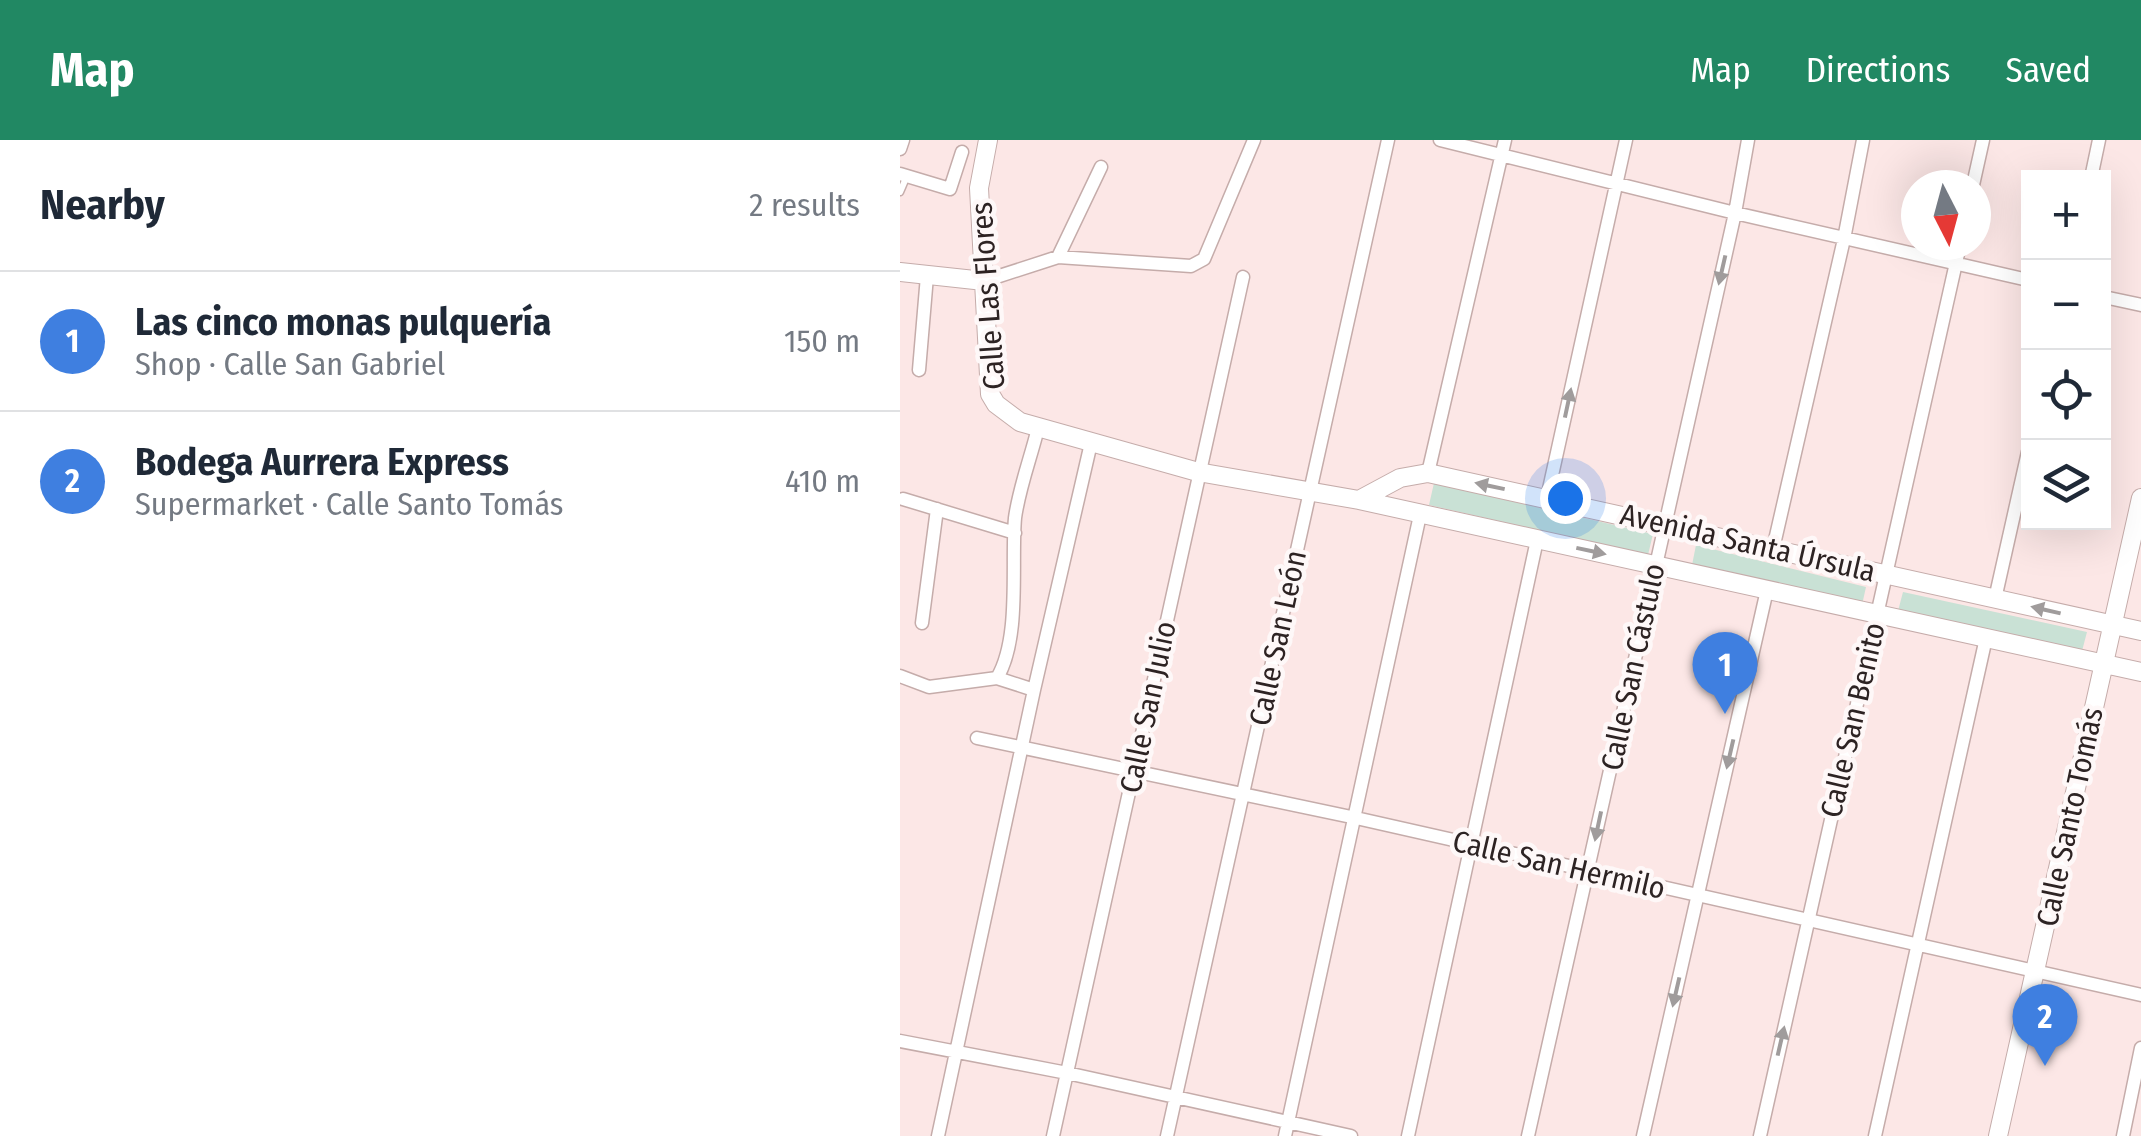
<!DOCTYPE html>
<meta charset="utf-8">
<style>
:root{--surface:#fff;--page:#f2f2f3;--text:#1f2937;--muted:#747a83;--line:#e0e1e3;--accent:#218863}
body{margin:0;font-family:"Fira Sans Condensed",sans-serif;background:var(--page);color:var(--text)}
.controls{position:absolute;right:30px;top:30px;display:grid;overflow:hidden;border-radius:0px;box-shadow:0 10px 40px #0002}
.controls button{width:90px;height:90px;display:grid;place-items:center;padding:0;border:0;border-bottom:2px solid var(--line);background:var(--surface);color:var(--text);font:50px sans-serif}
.compass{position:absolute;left:1001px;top:30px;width:90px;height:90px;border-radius:50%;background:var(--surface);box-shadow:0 10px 40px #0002;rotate:174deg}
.you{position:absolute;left:665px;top:358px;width:35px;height:35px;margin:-25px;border:8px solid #fff;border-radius:50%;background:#1a73e8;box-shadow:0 0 0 15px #1a73e833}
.badge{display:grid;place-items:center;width:65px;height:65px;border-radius:50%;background:var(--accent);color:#fff;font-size:32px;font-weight:700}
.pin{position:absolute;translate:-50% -82px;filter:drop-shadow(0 2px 5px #0008)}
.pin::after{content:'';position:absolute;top:52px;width:35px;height:30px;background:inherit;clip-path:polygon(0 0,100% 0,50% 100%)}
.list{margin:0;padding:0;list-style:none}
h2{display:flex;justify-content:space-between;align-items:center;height:130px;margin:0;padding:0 40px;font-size:42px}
h2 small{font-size:32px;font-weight:400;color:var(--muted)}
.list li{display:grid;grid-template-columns:65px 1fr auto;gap:30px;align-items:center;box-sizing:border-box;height:140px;padding:0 40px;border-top:2px solid var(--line)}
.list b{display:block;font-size:38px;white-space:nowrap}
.list p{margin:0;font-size:32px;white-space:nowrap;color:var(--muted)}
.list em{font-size:32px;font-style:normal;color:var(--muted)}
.icon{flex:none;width:55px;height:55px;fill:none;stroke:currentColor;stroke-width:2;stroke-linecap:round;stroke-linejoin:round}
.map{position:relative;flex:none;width:1241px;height:996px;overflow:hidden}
header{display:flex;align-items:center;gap:60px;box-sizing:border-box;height:140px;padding:0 50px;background:var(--accent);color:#fff}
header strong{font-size:48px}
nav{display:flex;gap:55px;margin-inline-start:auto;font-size:35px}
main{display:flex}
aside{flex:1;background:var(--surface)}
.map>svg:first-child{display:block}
</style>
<header>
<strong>Map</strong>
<nav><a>Map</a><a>Directions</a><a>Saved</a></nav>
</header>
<main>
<aside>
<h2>Nearby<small>2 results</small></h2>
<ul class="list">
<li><span class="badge" style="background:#3f7fe0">1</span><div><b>Las cinco monas pulquería</b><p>Shop · Calle San Gabriel</p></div><em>150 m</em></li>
<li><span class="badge" style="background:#3f7fe0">2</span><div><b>Bodega Aurrera Express</b><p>Supermarket · Calle Santo Tomás</p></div><em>410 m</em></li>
</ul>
</aside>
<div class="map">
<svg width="1241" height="996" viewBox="0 0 1241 996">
<rect width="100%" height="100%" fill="#fce7e6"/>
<path fill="#c9e1d5" d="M534 343 753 394 748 415 529 365Z
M796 405 966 447 962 465 792 425Z
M1003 452 1187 492 1182 511 998 471Z"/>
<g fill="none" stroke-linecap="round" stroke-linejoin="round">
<defs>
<path id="lane" d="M0 52 6 38"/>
<path id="street" d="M540 0 835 73 1128 140
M0 9 3 0
M0 34 50 49 62 12
M1191 38 1199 0
M1073 45 1083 0
M158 117 201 27
M84 141 158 117 291 126 304 119 354 0
M1204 157 1241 165
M19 230 27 136
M528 333 605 0
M647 358 726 0
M3 359 115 393
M873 409 944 99 963 0
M1095 459 1128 312
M22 483 37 369
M0 536 29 547 97 538
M97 538C121 498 111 424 115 378 119 348 131 317 138 288
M97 538 134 550
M77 598 456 678 1241 855
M0 901 167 933 451 996
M38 996 134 550 191 303
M153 996 343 137
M267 996 488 0
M385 996 520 375
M508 996 637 400
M628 996 835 73 848 0
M743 996 867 450
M860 996 1060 105
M975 996 1086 498
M1223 996 1241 908"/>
<path id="secondary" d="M88 0 79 48 90 254 96 264 120 282 298 332 459 360 1241 532
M0 132 84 141
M459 360 500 338 528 333 1241 491
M1098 996 1241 358"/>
</defs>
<use href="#lane" stroke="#c5acaa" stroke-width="9"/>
<use href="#street" stroke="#c5acaa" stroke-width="15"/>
<use href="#secondary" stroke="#c5acaa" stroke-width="20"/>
<use href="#lane" stroke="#fff" stroke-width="6"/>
<use href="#street" stroke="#fff" stroke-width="12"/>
<use href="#secondary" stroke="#fff" stroke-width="18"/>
</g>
<defs><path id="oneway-solid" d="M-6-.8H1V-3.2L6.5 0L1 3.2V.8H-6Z" transform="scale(2.5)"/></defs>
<g fill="#a09c9c">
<use href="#oneway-solid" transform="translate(822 130) rotate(103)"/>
<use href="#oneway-solid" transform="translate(668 263) rotate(-78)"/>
<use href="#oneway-solid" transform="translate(590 346) rotate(-168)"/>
<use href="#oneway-solid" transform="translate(691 411) rotate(12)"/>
<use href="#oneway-solid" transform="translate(1146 470) rotate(-167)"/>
<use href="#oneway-solid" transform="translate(830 614) rotate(103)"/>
<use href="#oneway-solid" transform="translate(698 686) rotate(102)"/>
<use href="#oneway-solid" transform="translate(776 852) rotate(103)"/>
<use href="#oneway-solid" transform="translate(881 901) rotate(-77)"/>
</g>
<g text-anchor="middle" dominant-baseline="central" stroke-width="9" stroke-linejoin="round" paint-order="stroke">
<g font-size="30" fill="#2d2323" stroke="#fef8f8">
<text transform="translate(88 156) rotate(-94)">Calle Las Flores</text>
<text transform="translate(848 403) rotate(13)">Avenida Santa Úrsula</text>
<text transform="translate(378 498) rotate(-78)">Calle San León</text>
<text transform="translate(733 527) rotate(-78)">Calle San Cástulo</text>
<text transform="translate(248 567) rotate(-78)">Calle San Julio</text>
<text transform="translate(953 580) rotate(-77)">Calle San Benito</text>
<text transform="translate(1170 677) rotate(-78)">Calle Santo Tomás</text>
<text transform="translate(659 725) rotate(13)">Calle San Hermilo</text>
</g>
</g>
</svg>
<div class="controls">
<button>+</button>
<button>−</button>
<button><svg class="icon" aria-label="locate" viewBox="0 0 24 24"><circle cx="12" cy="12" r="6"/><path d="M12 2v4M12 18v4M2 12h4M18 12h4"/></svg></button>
<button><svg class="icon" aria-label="layers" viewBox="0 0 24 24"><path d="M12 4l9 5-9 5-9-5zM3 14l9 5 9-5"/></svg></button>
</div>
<svg class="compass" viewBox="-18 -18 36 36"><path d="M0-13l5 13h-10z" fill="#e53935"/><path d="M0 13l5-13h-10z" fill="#747a83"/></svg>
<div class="you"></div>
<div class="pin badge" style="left:825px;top:574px;background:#3f7fe0">1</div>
<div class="pin badge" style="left:1145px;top:926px;background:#3f7fe0">2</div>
</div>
</main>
